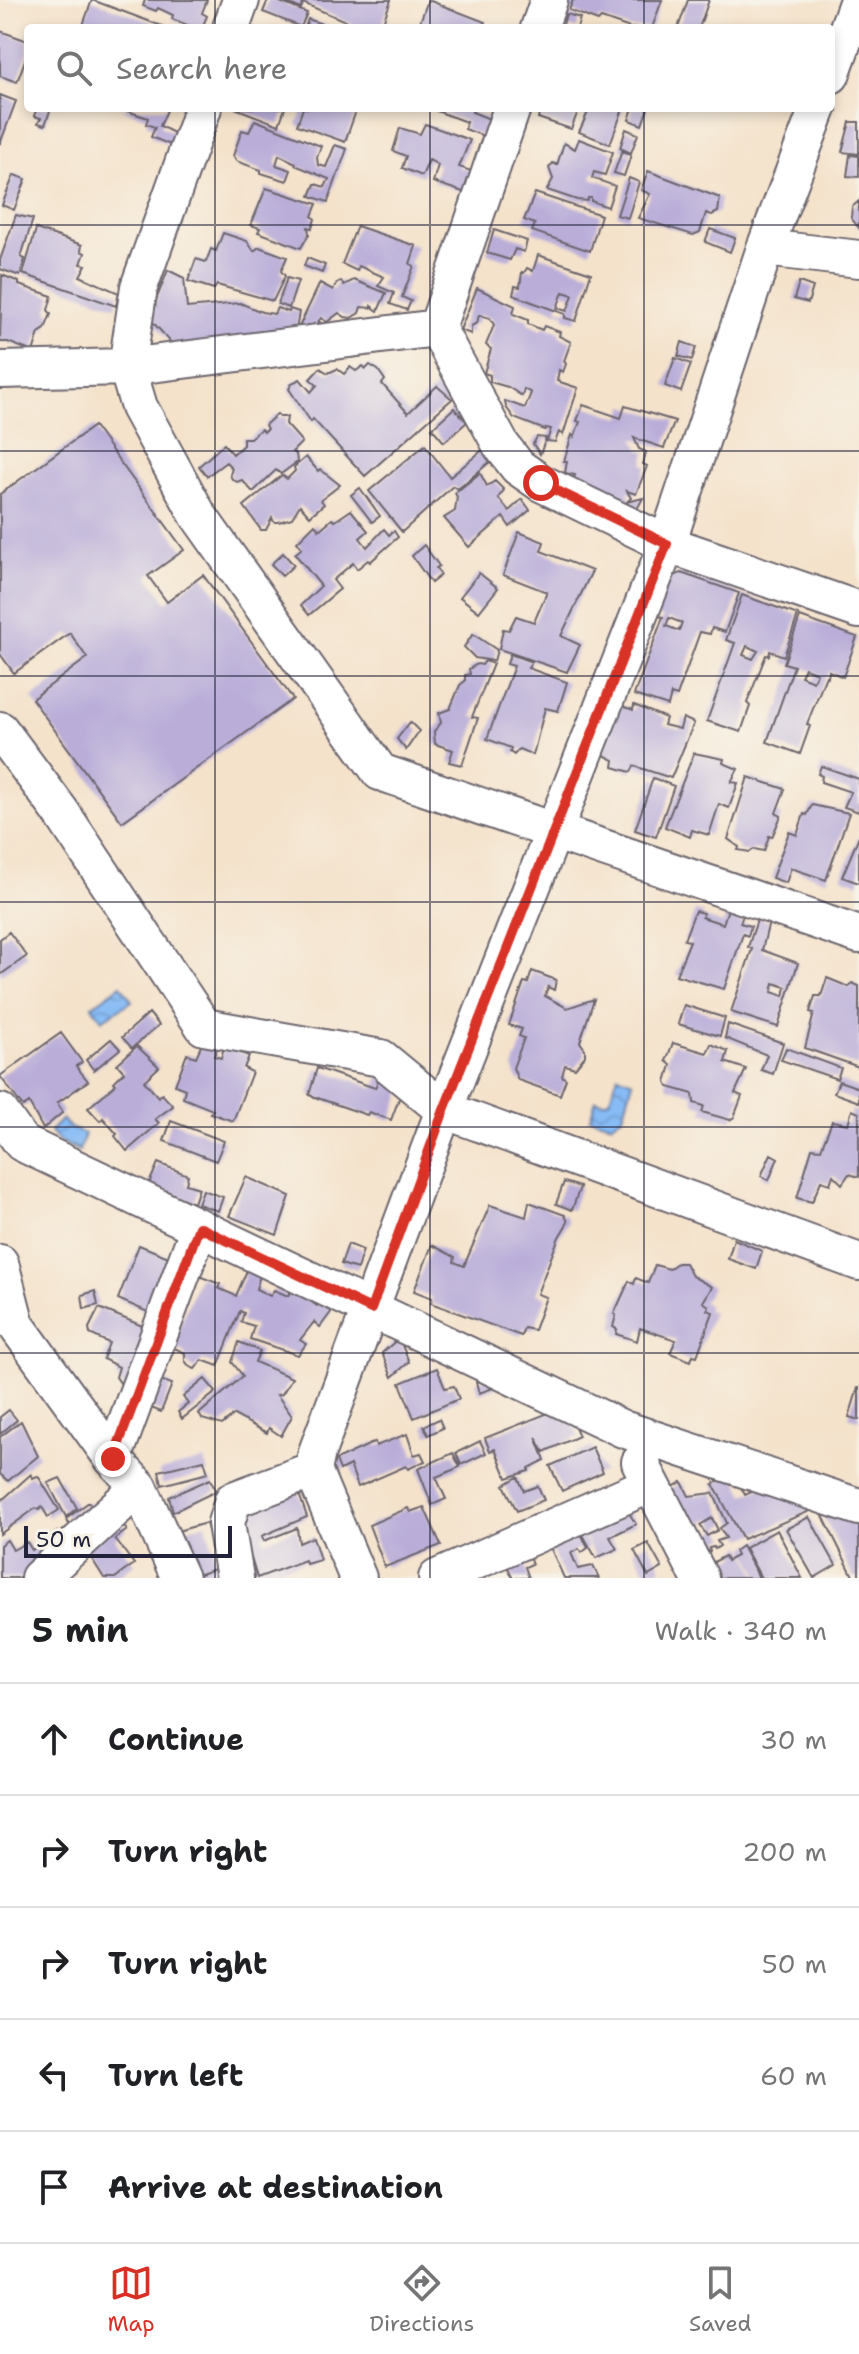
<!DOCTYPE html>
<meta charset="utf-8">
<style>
:root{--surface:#fff;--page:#f2f2f2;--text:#202124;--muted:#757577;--line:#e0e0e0;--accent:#d93025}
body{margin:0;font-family:"Shantell Sans",sans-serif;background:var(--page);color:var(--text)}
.scale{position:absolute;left:24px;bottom:20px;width:208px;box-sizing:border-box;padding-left:8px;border:4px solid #22223b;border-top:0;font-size:22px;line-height:28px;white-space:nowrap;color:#22223b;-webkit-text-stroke:6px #f7f3e8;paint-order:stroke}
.stop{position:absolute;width:24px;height:24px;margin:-18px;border:6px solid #d93025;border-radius:50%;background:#fff}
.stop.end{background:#d93025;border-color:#fff;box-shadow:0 2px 8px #0008}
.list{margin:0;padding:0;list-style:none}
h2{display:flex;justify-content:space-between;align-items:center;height:104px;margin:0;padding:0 32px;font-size:34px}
h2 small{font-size:26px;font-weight:400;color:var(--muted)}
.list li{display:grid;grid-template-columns:52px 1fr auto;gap:24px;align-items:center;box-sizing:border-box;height:112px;padding:0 32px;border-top:2px solid var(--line)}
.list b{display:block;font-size:30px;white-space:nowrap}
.list em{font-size:26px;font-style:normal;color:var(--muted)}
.icon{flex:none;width:44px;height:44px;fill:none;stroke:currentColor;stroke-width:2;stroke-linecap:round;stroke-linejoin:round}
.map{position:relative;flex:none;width:859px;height:1578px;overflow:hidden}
.search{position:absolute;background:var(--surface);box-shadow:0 4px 12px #0003;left:24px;right:24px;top:24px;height:88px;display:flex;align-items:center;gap:20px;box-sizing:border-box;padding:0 28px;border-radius:8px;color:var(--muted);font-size:30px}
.sheet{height:664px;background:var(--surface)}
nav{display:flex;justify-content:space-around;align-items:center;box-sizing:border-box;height:112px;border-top:2px solid var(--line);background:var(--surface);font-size:22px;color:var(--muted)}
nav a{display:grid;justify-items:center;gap:4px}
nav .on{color:var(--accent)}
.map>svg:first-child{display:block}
</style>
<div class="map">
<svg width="859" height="1578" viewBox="0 0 859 1578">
<defs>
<pattern id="water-waves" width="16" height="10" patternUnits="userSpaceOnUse" patternTransform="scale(2)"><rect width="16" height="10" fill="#87bbf5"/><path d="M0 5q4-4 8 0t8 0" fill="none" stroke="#74a0d3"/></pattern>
</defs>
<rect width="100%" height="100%" fill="#f7f3e8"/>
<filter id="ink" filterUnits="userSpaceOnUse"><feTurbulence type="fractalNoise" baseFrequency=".0125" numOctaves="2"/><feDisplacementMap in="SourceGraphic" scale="16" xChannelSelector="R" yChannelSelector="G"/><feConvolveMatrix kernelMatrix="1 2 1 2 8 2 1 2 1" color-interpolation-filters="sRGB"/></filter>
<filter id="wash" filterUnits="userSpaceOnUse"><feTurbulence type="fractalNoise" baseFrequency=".006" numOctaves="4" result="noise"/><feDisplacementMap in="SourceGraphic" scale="32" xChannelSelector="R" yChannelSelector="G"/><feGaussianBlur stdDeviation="1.8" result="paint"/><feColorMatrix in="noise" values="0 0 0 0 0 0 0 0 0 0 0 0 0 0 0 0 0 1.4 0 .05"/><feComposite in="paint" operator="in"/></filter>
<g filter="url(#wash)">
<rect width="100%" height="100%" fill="#f4e2cb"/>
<path fill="url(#water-waves)" stroke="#546e98" stroke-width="2" d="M121 985 132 1001 102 1020 92 1006Z
M618 1075 633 1081 623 1116 611 1124 590 1118 596 1100 603 1102 609 1100Z
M62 1119 70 1128 85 1134 79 1151 59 1141 50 1131Z"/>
<g id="blocks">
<path fill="#baaed9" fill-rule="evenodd" d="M92 0 167 28H82Z
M145 0H207L202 13 207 16 202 28H195L172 19 173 15 158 8 156 11 143 6Z
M268 0H275L307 13 301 27 263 12Z
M281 0H391L381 28H362L303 3 301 9Z
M428 0 485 22 483 28H418Z
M573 0H662L652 28H630L601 18 598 21 569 10Z
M688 0H709L699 28H678Z
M566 14 580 18 577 28H562Z
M308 19 333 28H305Z
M0 31 28 41V52L17 82 0 76Z
M0 95 16 101 0 144Z
M37 108H51L45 125 38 123 41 118 34 116Z
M118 108H168L160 126 178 135 173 146 151 137 155 127 146 124 148 118Z
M235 108H285L279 125Z
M303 108H357L345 142 297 125Z
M429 108H474L472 112 490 119 486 137 465 129 466 122Z
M541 108H619L623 109 610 144 579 132 588 112 579 109 571 129 538 118Z
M633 108H648L642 125 629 120Z
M255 120 321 146 317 157 318 165 326 167 335 145 347 149 328 202 310 196 315 184 325 187 329 179 295 165 296 163 279 155 276 165 291 170 287 181 261 173V170L236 161 233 156 242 130 249 132Z
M850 122H859V154L842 152Z
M425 124 470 140 459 167 477 173 469 194 433 182 438 165 429 160 422 176 402 168 406 156 393 151 400 128 420 134Z
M626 129 638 134 631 153 620 148Z
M579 139 613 152 605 175 594 172 592 178 615 186 608 207 591 201V198H588L587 201 577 200 547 190 553 179 549 168 553 163 557 165 564 143 575 149Z
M622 151 631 155 624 176 614 173Z
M850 155 859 156V177L847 176Z
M648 171 720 198 718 212 712 215 706 213 700 232 693 235 638 218 650 194 641 190Z
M14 175 26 179 14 210 2 205Z
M629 178 639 182 628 218 617 215Z
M266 188 317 204 312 216 315 219 312 228 308 227 309 234 301 248 258 232 260 228 251 225Z
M535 193 601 215 590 251 532 231 535 224 524 220Z
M859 201V228L851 218 852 207Z
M16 215 33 219 21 257 25 259 20 276 0 269V260Z
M357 226 416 246 410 264 414 266 402 297 411 301 407 310 390 304 394 293 378 286 384 277 359 266 357 271 342 264Z
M36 229 82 245 81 251 85 253 81 264 86 265 80 276 119 293 116 306 23 274Z
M710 229 735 238 730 252 705 242Z
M494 230 527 241 524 252 515 249 510 260 487 253Z
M223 233 247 241 254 251 259 247 287 257 281 271 285 276 273 301 217 285 214 289 188 281 196 259 206 262 211 249 216 251Z
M538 255 591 273 576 321 565 318V314L513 295 515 286 520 287 522 272 524 273 527 268 533 271ZM563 292 573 295 567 311 557 308Z
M307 258 325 265 322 273 304 266Z
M168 270 184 278 187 308 240 303 262 312 274 314 277 308 289 312 290 309 299 312 296 331 174 346 149 318Z
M2 275 19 282V285L52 296 48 310 51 314 45 329 39 333 33 352 8 342H0Z
M287 278 298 281 289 308 278 304Z
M354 280 386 293 378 311 371 306V308L361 307 359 313 351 318 345 317 339 313 327 322 321 318 318 322 321 323 317 327 314 324 312 329 299 327 320 283 333 290 337 283 341 281 344 285Z
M799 282 813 287 808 303 794 299Z
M477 288 515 306 513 314 528 320V324L542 330 544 326 560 332 559 336 571 342 564 361 566 364 563 372 559 370 557 381 578 388 563 435 559 432 555 442 547 441 551 429 546 428 545 430 514 418 506 407 505 401 525 408 531 393 524 389 522 396 508 387 490 382V375L484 373 491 349 486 345 494 325 490 318 479 315 477 323 471 326V334L460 330Z
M682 342 696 347 692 360 678 356Z
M675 358 691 364 681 392 665 386Z
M370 365 378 370 385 380 382 384 408 413 437 386 452 399 365 476 313 419 311 422 289 389 292 383 300 379 311 392 317 385 310 379 320 368 328 373 337 369 344 374 350 367 356 371 363 366 366 369Z
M583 405 621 418 625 406 675 421 664 448 634 438 639 449 646 452 643 464 647 466 636 494 627 491 631 498 627 502 643 498 637 509 624 514 572 485 575 475 565 473 567 461H564L572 435 574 437 580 422 577 421Z
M454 408 467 422 444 442 432 428Z
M277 414 280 417H287L286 424 302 442 292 452 296 454 297 462 281 474 276 470 253 492 242 480 237 482 232 479 230 475 232 468 226 462 207 476 199 466 224 444 233 454 243 445V438H250L261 429 264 432 267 429 265 425Z
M94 426 184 550 148 576 167 602 203 575 293 699 122 822 32 699 87 658 70 633 14 673 0 654V494Z
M537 437 546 438 540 454 533 444Z
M425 445 450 477 485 448 492 460 458 489 453 486 402 532 369 491Z
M306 457 318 471 320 469 340 485 321 500 324 504 310 516 300 505 292 518 279 522H274L272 518 266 530H261L244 506 282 475 287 479 295 471 294 467Z
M480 473 487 486 495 481 504 490 498 498 509 511 522 499 530 510 510 527 503 517 469 547 444 518 455 511 457 497 455 493Z
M360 488 380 516 372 522 351 495Z
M351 510 368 531 360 538 367 547 384 529 389 535 394 531 398 537 370 562 368 560 357 569 353 563 333 580 340 589 309 615 301 605 321 586 295 554 302 548 297 542 315 524 319 530 332 519 335 521Z
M519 532 544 542 541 551 592 571 561 636 580 645 567 672 499 649 503 629 509 630 516 616 534 622 547 592 503 575Z
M424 545 439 566 436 568 441 575 431 583 412 556Z
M283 553 294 565 282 576 271 564Z
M479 573 498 588 479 612 460 597Z
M681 573 739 593 725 632 712 628 710 634 700 632 677 696 671 694 668 706 634 695 663 617 653 615 665 580ZM669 618 682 623 679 631 666 626Z
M742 595 798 615 784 656 770 651 769 656 766 655 747 703 750 706 741 732 707 721 735 643 726 640ZM747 646 758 651 753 659 743 655Z
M800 617 857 637 843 677 829 671 828 677 826 676 807 724 810 726 800 754 767 742 794 666 784 663ZM805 668 817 673 813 681 801 676Z
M473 634 497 650 494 661 475 658 464 647Z
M510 654 532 662 528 668 567 682 558 711 545 708 533 755 519 749 514 755 510 752 511 748 487 739 514 666 507 664Z
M485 661 493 664 472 717 478 718 462 765 449 762 453 750 435 744 434 731 441 723 439 713 450 709 460 685 465 681V675L470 674 469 669 477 664 482 665Z
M619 705 633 710 634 705 666 718 664 725 680 729 683 718 694 723 671 778 634 766 631 772 613 767 614 760 602 754Z
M410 722 419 731 406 750 397 739Z
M694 753 724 759 723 763 738 769 731 782 738 783 729 808 719 804 709 835 692 830 690 837 665 827Z
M821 766 859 779V812L844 807 851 792 821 782 822 776 818 774Z
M748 777 785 789 776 813 781 816 772 837 769 836 764 851 754 849 750 852 738 850 739 847 728 839Z
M653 778 674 786 656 837 635 830Z
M812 805 849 813 826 880 791 868 786 883 772 878 789 832 797 835 804 814 807 815Z
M859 836V883L842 877Z
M729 906 744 913 740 923 751 926 748 936 743 934 724 989 676 975 690 941 684 940 695 911 703 913 702 917 723 924Z
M758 917 769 922 762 950 798 963 778 1027 731 1012 752 949 748 947ZM774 983 786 987 784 996 772 992Z
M9 932 27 956 0 975V939Z
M532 971 556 980 554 990 548 987 545 996 567 1008 594 999 580 1042 585 1049V1056L575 1068 565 1065 562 1076 566 1079 560 1095 518 1080 513 1068 524 1038 519 1036 522 1029 509 1025 524 982 528 983Z
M827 978 849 987 852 983 859 986V1067L805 1048 814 1013 810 1012 815 996H821Z
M684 1005 725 1018 720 1036 678 1024Z
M149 1013 159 1025 132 1048 122 1037Z
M728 1024 783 1043 773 1074 761 1070 767 1055 725 1038Z
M61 1033 82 1062 76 1066 88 1081 57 1103 63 1112 43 1129 29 1103 23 1107 0 1076Z
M111 1039 120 1049 94 1070 86 1060Z
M204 1039 218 1046 214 1056 221 1058 224 1047 249 1056 244 1068 252 1072 233 1121 210 1113 213 1110 183 1098 185 1089 175 1085 187 1054 196 1057Z
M673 1043 707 1053 711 1044 728 1051 725 1062 746 1069 735 1093 742 1096 734 1117 730 1120 702 1112 704 1106 694 1103 693 1094 668 1087 666 1082 671 1065 666 1061Z
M137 1046 159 1067 144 1081 158 1097 162 1094 173 1106 155 1119 159 1123 127 1151 115 1136 117 1134 103 1118 100 1121 88 1108 116 1084 114 1082 124 1072 117 1064Z
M786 1048 841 1068 837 1079 781 1060Z
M317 1068 375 1088 381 1073 406 1080 391 1120 369 1112 367 1115 309 1095Z
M839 1081 859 1088V1102L834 1093Z
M852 1110 859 1113V1177L849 1174 842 1184 833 1175 830 1184 821 1181 812 1202 797 1198 812 1148 821 1149 832 1121 848 1124Z
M171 1121 224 1141 216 1161 164 1141Z
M771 1154 778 1158 769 1180 761 1176Z
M158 1163 188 1175 186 1184 199 1188 194 1203 148 1186Z
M246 1177 290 1196 277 1235 229 1216Z
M564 1182 580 1187 572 1210 556 1204Z
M203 1190 223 1197 218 1211 198 1204Z
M529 1202 565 1215 568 1222 559 1237 537 1294 546 1297 534 1330 524 1328 521 1336 431 1303 432 1298 414 1291 432 1245 455 1257 454 1262 464 1266 490 1205 526 1217Z
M734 1239 762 1251 756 1269 728 1259Z
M348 1244 363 1250 357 1269 341 1264Z
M139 1245 181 1262 159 1317 118 1299Z
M677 1263H685L692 1276 712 1287 703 1302 709 1306 707 1310 713 1312 697 1356 693 1355 691 1361 670 1353 676 1340 640 1328 637 1341 616 1334 617 1329 613 1327 616 1315 614 1314 629 1281 634 1284 636 1278 648 1283 655 1265 669 1269Z
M248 1268 261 1272 256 1289 270 1296 274 1290 288 1296 292 1288 317 1306 321 1302 332 1311 320 1327 314 1322 300 1340 306 1344 298 1355 250 1339 254 1326 241 1322 244 1313 240 1311 218 1366 202 1360 195 1369 190 1367 185 1361V1353L172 1347 199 1276 220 1284 218 1288 236 1296Z
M95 1291 98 1305 84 1309 82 1295Z
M99 1308 157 1332 126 1391 116 1377 119 1367 103 1359 109 1343 90 1334 89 1328Z
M399 1338 409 1362 392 1377 382 1353Z
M239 1342 260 1351 255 1362 292 1378 282 1394 277 1395 292 1416 281 1436 269 1428 267 1433 234 1415 222 1425 202 1419 199 1414 243 1376 232 1362Z
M437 1368 445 1388 454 1386 459 1399 414 1418 400 1383Z
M497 1374 511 1382 479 1393 476 1382Z
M157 1379 172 1384 161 1412 146 1406Z
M205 1379 216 1392 182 1419 178 1412 188 1404 183 1397Z
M858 1388H859V1420L849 1417Z
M566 1406 579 1436 544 1452 536 1437 545 1460 529 1468V1471L507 1478 495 1449 490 1451 485 1438Z
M9 1410 17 1420 0 1434V1417Z
M439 1419 443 1428 428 1435 424 1426Z
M21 1421 38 1456 8 1481 0 1474V1437Z
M407 1434 414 1455 421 1453 425 1461 408 1469 406 1466 358 1487 350 1465 340 1470 336 1460 375 1442 376 1446Z
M480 1441 486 1453 461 1465 456 1453Z
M592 1447 603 1472 562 1491 550 1466Z
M453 1453 460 1467 436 1477 446 1499 432 1505 418 1469Z
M204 1460 208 1473 162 1485 159 1471Z
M31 1474 32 1478 38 1476 59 1510 48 1517 42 1507 39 1510 36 1508 0 1534V1502Z
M734 1474 745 1495 769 1484 822 1506 743 1539 713 1484Z
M518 1477 524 1491 538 1486 544 1500 517 1511 504 1485Z
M60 1478 77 1508 66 1517 48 1483Z
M210 1479 216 1491 173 1512 169 1497Z
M682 1482 689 1496 713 1493 727 1523 720 1528 726 1538 717 1541 720 1546 715 1549 714 1547 709 1548 710 1552 698 1557 664 1492ZM712 1518 718 1530 707 1536 700 1525Z
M297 1488 307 1517 262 1536 264 1541 297 1528 299 1543 313 1537 320 1560 306 1564 305 1560 257 1578 237 1511Z
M89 1502 97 1514 74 1532 66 1519Z
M424 1507 441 1545 385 1567 369 1525 408 1508 410 1512Z
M627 1510 636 1524 610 1537 617 1549 596 1558 582 1533Z
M820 1510 859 1523V1578H854Z
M809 1517 836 1565 814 1578 786 1529Z
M119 1520 127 1530 115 1539 134 1564 115 1578H104L85 1548Z
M206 1523 218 1568 188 1578 174 1532Z
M579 1529 588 1548 581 1553 579 1549 571 1553 578 1569 593 1566 599 1578H564L547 1540Z
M777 1530 802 1578H761L745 1548Z
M57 1532 67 1547 30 1578H0V1545L7 1540 13 1550 27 1542 32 1550Z
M648 1543 662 1568 648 1576 634 1550Z
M742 1546 759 1578H715L708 1565 725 1556 727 1561 737 1556 735 1551Z
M528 1553 532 1564 525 1567 529 1578H513L505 1562Z"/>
</g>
</g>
<g filter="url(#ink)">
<use href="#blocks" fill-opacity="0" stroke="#6c656d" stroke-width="2"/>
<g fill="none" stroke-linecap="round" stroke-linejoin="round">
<defs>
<path id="minor" d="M231 28 241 0
M539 28 549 0
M831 75 858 0
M203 108 139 287 127 367 139 407 198 515 380 772 859 935
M512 108 437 328 501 445 518 467 541 483 667 544 859 610
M765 248 859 259
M0 370 127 367 437 328
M0 730 61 812 204 1027 381 1058 444 1110 859 1262
M0 1112 22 1143 623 1429 859 1507
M0 1263 16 1325 113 1459 139 1487 180 1578
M113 1459 199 1227
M640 1462 700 1578
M39 1578 139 1487
M235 1578 226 1523 233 1500 313 1470
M358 1578 313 1470 317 1452 444 1110 667 544 765 248 818 108
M437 1578 651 1484"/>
</defs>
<use href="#minor" stroke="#6c656d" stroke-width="40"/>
<use href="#minor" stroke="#fff" stroke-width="36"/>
</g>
</g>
<g fill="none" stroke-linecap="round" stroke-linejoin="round" filter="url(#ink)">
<path stroke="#d93025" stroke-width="10" d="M113 1459 199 1227 371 1309 444 1110 667 544 541 483"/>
</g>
<path fill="none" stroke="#22223b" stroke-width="2" stroke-opacity="0.55" d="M215 0V28M430 0V28M644 0V28M215 108V1578M430 108V1578M644 108V1578M0 225H859M0 451H859M0 676H859M0 902H859M0 1127H859M0 1353H859"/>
</svg>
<div class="scale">50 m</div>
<div class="stop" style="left:541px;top:483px"></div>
<div class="stop end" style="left:113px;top:1459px"></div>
<div class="search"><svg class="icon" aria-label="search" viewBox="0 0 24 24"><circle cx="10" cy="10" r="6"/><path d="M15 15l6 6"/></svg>Search here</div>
</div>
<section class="sheet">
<h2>5 min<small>Walk · 340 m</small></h2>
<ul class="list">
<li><svg class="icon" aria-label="ahead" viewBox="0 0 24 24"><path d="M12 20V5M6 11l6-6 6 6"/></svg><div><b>Continue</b></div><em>30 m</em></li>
<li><svg class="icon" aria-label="right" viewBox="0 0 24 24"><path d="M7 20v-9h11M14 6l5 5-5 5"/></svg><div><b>Turn right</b></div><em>200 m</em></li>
<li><svg class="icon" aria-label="right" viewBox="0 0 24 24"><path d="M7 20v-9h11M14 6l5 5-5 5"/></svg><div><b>Turn right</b></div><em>50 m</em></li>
<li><svg class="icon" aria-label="left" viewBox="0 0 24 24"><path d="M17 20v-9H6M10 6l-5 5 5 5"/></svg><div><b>Turn left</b></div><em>60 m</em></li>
<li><svg class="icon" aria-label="arrive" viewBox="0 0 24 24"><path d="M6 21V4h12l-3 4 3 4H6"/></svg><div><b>Arrive at destination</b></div></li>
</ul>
</section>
<nav>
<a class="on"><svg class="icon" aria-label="map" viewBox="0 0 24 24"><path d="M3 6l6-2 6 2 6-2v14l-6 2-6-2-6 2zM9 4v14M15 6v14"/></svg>Map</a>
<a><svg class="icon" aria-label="directions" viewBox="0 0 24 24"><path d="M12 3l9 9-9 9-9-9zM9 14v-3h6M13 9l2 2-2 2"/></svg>Directions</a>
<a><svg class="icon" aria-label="saved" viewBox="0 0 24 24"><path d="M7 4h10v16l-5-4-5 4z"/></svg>Saved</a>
</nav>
